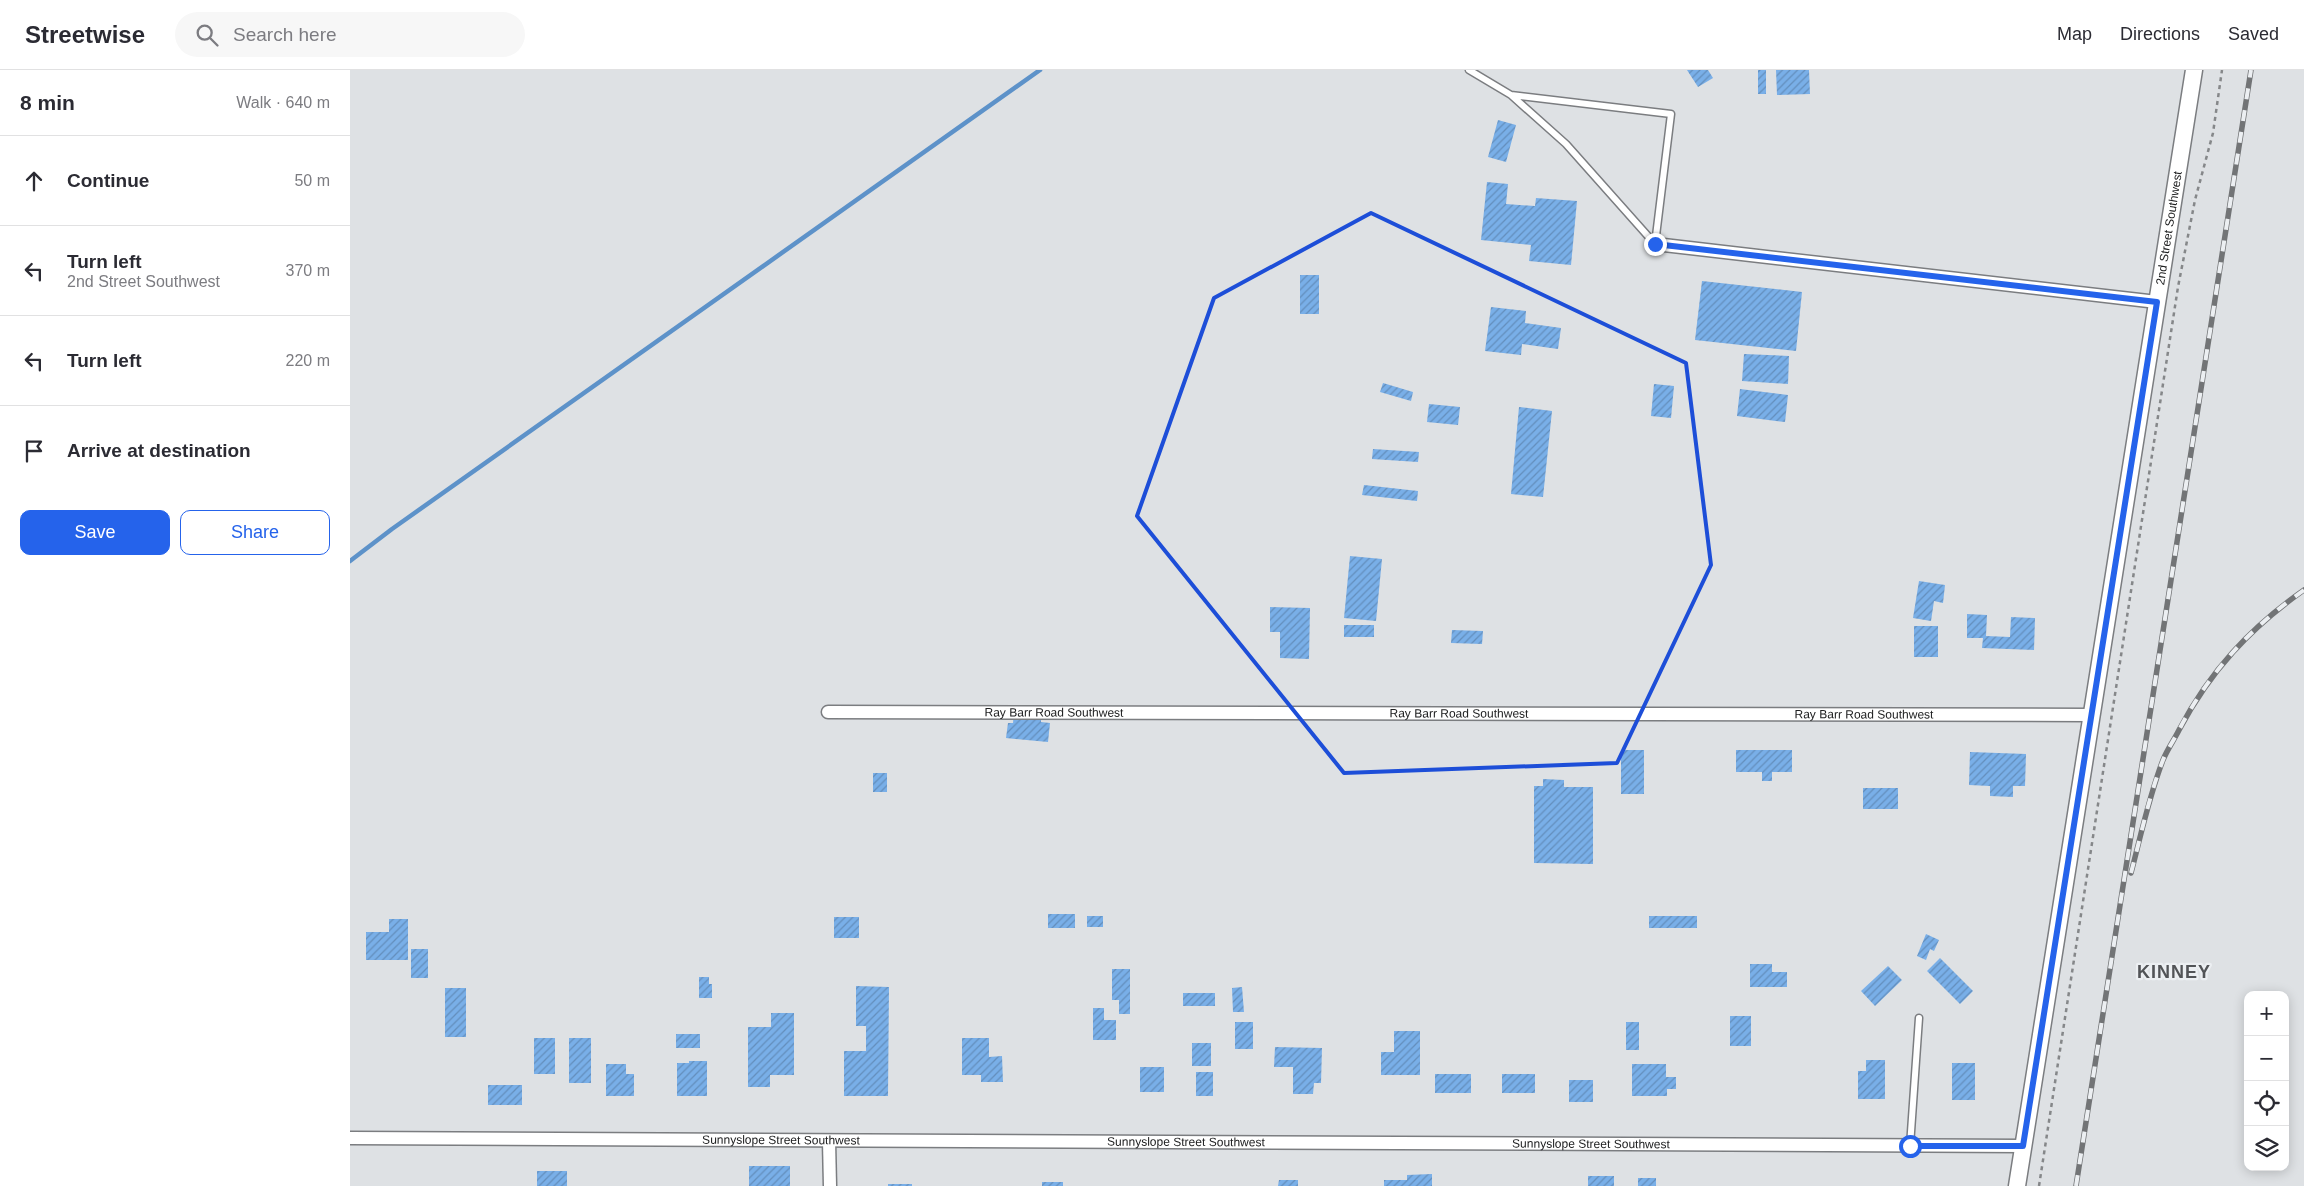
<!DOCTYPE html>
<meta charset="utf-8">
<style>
:root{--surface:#fff;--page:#f7f7f7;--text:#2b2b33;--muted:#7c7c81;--line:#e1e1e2;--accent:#2563eb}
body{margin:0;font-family:Arial,sans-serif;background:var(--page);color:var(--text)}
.controls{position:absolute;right:15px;bottom:15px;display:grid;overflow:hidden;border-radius:10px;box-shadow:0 2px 12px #0003}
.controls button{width:45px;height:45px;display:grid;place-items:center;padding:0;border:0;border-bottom:1px solid var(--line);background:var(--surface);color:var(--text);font:25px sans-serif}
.stop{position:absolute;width:15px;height:15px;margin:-11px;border:4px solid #2563eb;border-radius:50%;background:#fff}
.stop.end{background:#2563eb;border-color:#fff;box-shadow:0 1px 5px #0008}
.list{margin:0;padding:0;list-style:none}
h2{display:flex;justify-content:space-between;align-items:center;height:65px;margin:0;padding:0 20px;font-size:21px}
h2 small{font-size:16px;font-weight:400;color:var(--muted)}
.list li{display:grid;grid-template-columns:32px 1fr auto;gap:15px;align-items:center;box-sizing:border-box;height:90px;padding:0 20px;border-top:1px solid var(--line)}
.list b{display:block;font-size:19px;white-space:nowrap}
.list p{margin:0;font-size:16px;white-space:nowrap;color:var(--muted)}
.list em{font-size:16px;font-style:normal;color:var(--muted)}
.actions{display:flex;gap:10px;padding:15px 20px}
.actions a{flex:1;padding:11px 0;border:1px solid var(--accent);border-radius:10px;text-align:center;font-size:18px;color:var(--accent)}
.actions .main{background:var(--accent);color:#fff}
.icon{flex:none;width:28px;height:28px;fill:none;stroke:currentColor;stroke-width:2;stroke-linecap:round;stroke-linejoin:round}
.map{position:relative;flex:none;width:1954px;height:1116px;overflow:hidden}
header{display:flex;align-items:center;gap:30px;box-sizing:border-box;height:70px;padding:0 25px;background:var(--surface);border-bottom:1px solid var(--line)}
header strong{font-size:24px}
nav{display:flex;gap:28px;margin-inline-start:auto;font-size:18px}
.search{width:350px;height:45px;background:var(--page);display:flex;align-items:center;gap:12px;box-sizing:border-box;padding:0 18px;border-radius:28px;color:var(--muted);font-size:19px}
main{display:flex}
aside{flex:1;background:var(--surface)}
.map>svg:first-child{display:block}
</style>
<header>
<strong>Streetwise</strong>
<div class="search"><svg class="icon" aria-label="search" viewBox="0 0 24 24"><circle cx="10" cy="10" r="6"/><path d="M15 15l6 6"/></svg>Search here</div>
<nav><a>Map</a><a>Directions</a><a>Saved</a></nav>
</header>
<main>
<aside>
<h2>8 min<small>Walk · 640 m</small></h2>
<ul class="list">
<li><svg class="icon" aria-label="ahead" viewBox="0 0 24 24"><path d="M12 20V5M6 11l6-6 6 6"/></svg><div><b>Continue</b></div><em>50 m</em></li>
<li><svg class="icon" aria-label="left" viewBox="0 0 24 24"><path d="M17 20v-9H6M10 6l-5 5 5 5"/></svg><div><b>Turn left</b><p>2nd Street Southwest</p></div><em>370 m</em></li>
<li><svg class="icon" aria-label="left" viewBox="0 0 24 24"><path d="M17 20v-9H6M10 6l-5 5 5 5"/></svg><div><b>Turn left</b></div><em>220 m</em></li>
<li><svg class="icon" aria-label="arrive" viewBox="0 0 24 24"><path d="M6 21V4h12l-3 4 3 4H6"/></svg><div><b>Arrive at destination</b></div></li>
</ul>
<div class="actions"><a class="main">Save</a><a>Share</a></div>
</aside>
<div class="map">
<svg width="1954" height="1116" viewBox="0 0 1954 1116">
<defs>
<pattern id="building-hatch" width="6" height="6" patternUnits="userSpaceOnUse" patternTransform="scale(1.25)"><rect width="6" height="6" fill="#79afe8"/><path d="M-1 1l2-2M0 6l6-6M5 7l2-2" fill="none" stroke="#638ebc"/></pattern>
</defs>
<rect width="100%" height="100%" fill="#dee1e4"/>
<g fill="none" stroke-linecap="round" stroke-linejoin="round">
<path stroke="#5d92c9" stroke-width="4.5" d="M0 491 42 459 690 0"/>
</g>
<path fill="url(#building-hatch)" d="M1337 0H1358L1363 8 1348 17Z
M1408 0H1416V24H1408Z
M1426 0H1459L1460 24 1427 25Z
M1148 50 1166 55 1156 92 1138 87Z
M1137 112 1158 114 1156 134 1185 136 1186 128 1227 131 1221 195 1179 191 1181 175 1131 170Z
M950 205H969V244H950Z
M1352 211 1452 222 1446 281 1345 270Z
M1141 237 1176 241 1175 253 1211 258 1208 279 1172 274 1171 285 1135 281Z
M1394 284 1439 286 1438 314 1392 311Z
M1033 313 1063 322 1061 331 1030 322Z
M1304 314 1324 316 1321 348 1301 346Z
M1390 319 1438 325 1435 352 1387 346Z
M1079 334 1110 337 1108 355 1077 352Z
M1169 337 1202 341 1193 427 1161 424Z
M1023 379 1069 382 1068 392 1022 389Z
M1014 415 1068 421 1067 431 1012 425Z
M1000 486 1032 489 1026 551 994 548Z
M1569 511 1595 515 1593 533 1584 531 1581 551 1563 548Z
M920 537 960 538 959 589 930 588V562H920Z
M1617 544 1637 545 1636 566 1660 567 1661 547 1685 548 1684 580 1632 578 1633 568H1617Z
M994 555H1024V567H994Z
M1564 556H1588V587H1564Z
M1102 560 1133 561 1132 574 1101 573Z
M664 643 691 646V652L700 653 698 672 656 668 658 653H663Z
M1271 680H1294V724H1271Z
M1386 680H1442V702H1422V711H1412V702H1386Z
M1620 682 1676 684 1675 716H1663V727L1640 726V716L1619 715Z
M523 703H537V722H523Z
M1193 709 1214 710V717H1243V794L1184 793V716H1193Z
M1513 718H1548V739H1513Z
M698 844H725V858H698Z
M737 846H753V857H737Z
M1299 846H1347V858H1299Z
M484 847H509V868H484Z
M39 849H58V890H16V862H39Z
M1576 864 1589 870 1584 881 1580 879 1576 890 1567 886Z
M61 879H78V908H61Z
M1590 888 1623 921 1610 934 1577 901Z
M1400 894H1422V902H1437V917H1400Z
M1538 896 1552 910 1525 936 1511 921Z
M762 899H780V944H769V930H762Z
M349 907H359V914H362V928H349Z
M506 916 539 917 538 1026H494V981H516V956H506Z
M892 917 894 942H883L882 918Z
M95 918H116V967H95Z
M833 923H865V936H833Z
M743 938H754V950H766V970H743Z
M421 943H444V1005H420V1017H398V957H421Z
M1380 946H1401V976H1380Z
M885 952H903V979H885Z
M1276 952H1289V980H1276Z
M1044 961H1070V1005H1031V982H1044Z
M326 964H350V978H326Z
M184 968H205V1004H184Z
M219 968H241V1013H219Z
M612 968H639V987L652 986 653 1012H631V1005H612Z
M842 973H861V996H842Z
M925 977 972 978 971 1013H964L963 1024H943V997H924Z
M1516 990H1535V1029H1508V1001H1516Z
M339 991H357V1026H327V993H339Z
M1602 993H1625V1030H1602Z
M256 994H276V1004H284V1026H256Z
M1282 994H1316V1007H1326V1019H1317V1026H1282Z
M790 997H814V1022H790Z
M846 1002H863V1026H846Z
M1085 1004H1121V1023H1085Z
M1152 1004H1185V1023H1152Z
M1219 1010H1243V1032H1219Z
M138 1015H172V1035H138Z
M399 1096H440V1116H399Z
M187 1101H217V1116H187Z
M1082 1104V1116H1034V1110H1057V1105Z
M1238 1106H1264V1116H1238Z
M1288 1108H1306V1116H1288Z
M929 1110H948V1116H928Z
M692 1112H713V1116H692Z
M538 1114H562V1116H538Z"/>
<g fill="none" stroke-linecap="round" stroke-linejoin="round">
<defs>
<path id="service" d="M1119 0 1161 25
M1161 25 1321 44 1305 174 1216 74Z
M1560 1076 1569 948"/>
<g id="minor">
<path d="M1305 174 1807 232"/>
<path id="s1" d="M478 642 1741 645"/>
<path id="s2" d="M0 1068 1673 1076"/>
<path d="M479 1071 480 1116"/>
</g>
<g id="tertiary">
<path id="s3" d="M1667 1116 1844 0"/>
</g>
</defs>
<use href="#service" stroke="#7b7d80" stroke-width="9"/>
<use href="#minor" stroke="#7b7d80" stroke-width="15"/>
<use href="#tertiary" stroke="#7b7d80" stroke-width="19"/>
<path stroke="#858789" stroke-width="2.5" stroke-dasharray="4 4" stroke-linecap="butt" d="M1689 1116 1828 217 1845 130 1863 63 1872 0"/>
<use href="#service" stroke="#fff" stroke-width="6"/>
<use href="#minor" stroke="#fff" stroke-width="12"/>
<use href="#tertiary" stroke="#fff" stroke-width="16"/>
<defs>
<path id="rail" d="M1781 803C1791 765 1799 726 1813 690 1817 680 1824 670 1829 660 1860 601 1900 558 1954 520
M1726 1116 1901 0"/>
</defs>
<use href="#rail" stroke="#727476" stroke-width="5.5"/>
<use href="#rail" stroke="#eceff2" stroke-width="4" stroke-dasharray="11" stroke-linecap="butt"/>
</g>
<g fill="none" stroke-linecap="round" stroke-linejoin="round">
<path stroke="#2563eb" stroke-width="6" d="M1305 174 1807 232 1673 1076H1560"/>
</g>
<path fill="none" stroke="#1d4ed8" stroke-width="4" stroke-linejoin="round" d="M1021 143 1336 293 1361 495 1267 693 994 703 787 446 864 228Z"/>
<g text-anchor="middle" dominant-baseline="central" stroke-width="4.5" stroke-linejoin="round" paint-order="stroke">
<g font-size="12" fill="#202122" stroke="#eceff2">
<text stroke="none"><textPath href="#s3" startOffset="970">2nd Street Southwest</textPath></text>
<text stroke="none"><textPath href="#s1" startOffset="226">Ray Barr Road Southwest</textPath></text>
<text stroke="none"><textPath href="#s1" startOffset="631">Ray Barr Road Southwest</textPath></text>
<text stroke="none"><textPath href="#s1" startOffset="1036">Ray Barr Road Southwest</textPath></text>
<text stroke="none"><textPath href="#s2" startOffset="431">Sunnyslope Street Southwest</textPath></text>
<text stroke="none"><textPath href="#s2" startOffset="836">Sunnyslope Street Southwest</textPath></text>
<text stroke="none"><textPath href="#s2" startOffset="1241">Sunnyslope Street Southwest</textPath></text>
</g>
<g font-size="18" font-weight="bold" letter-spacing="1" fill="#525457" stroke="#eceff2">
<text x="1824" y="902">KINNEY</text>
</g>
</g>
</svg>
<div class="controls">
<button>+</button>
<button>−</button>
<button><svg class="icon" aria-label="locate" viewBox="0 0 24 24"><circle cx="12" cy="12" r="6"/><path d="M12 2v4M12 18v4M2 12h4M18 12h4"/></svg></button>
<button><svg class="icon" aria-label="layers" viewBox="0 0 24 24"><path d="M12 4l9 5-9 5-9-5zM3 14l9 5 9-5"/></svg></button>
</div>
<div class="stop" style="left:1560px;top:1076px"></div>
<div class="stop end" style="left:1305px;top:174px"></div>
</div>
</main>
